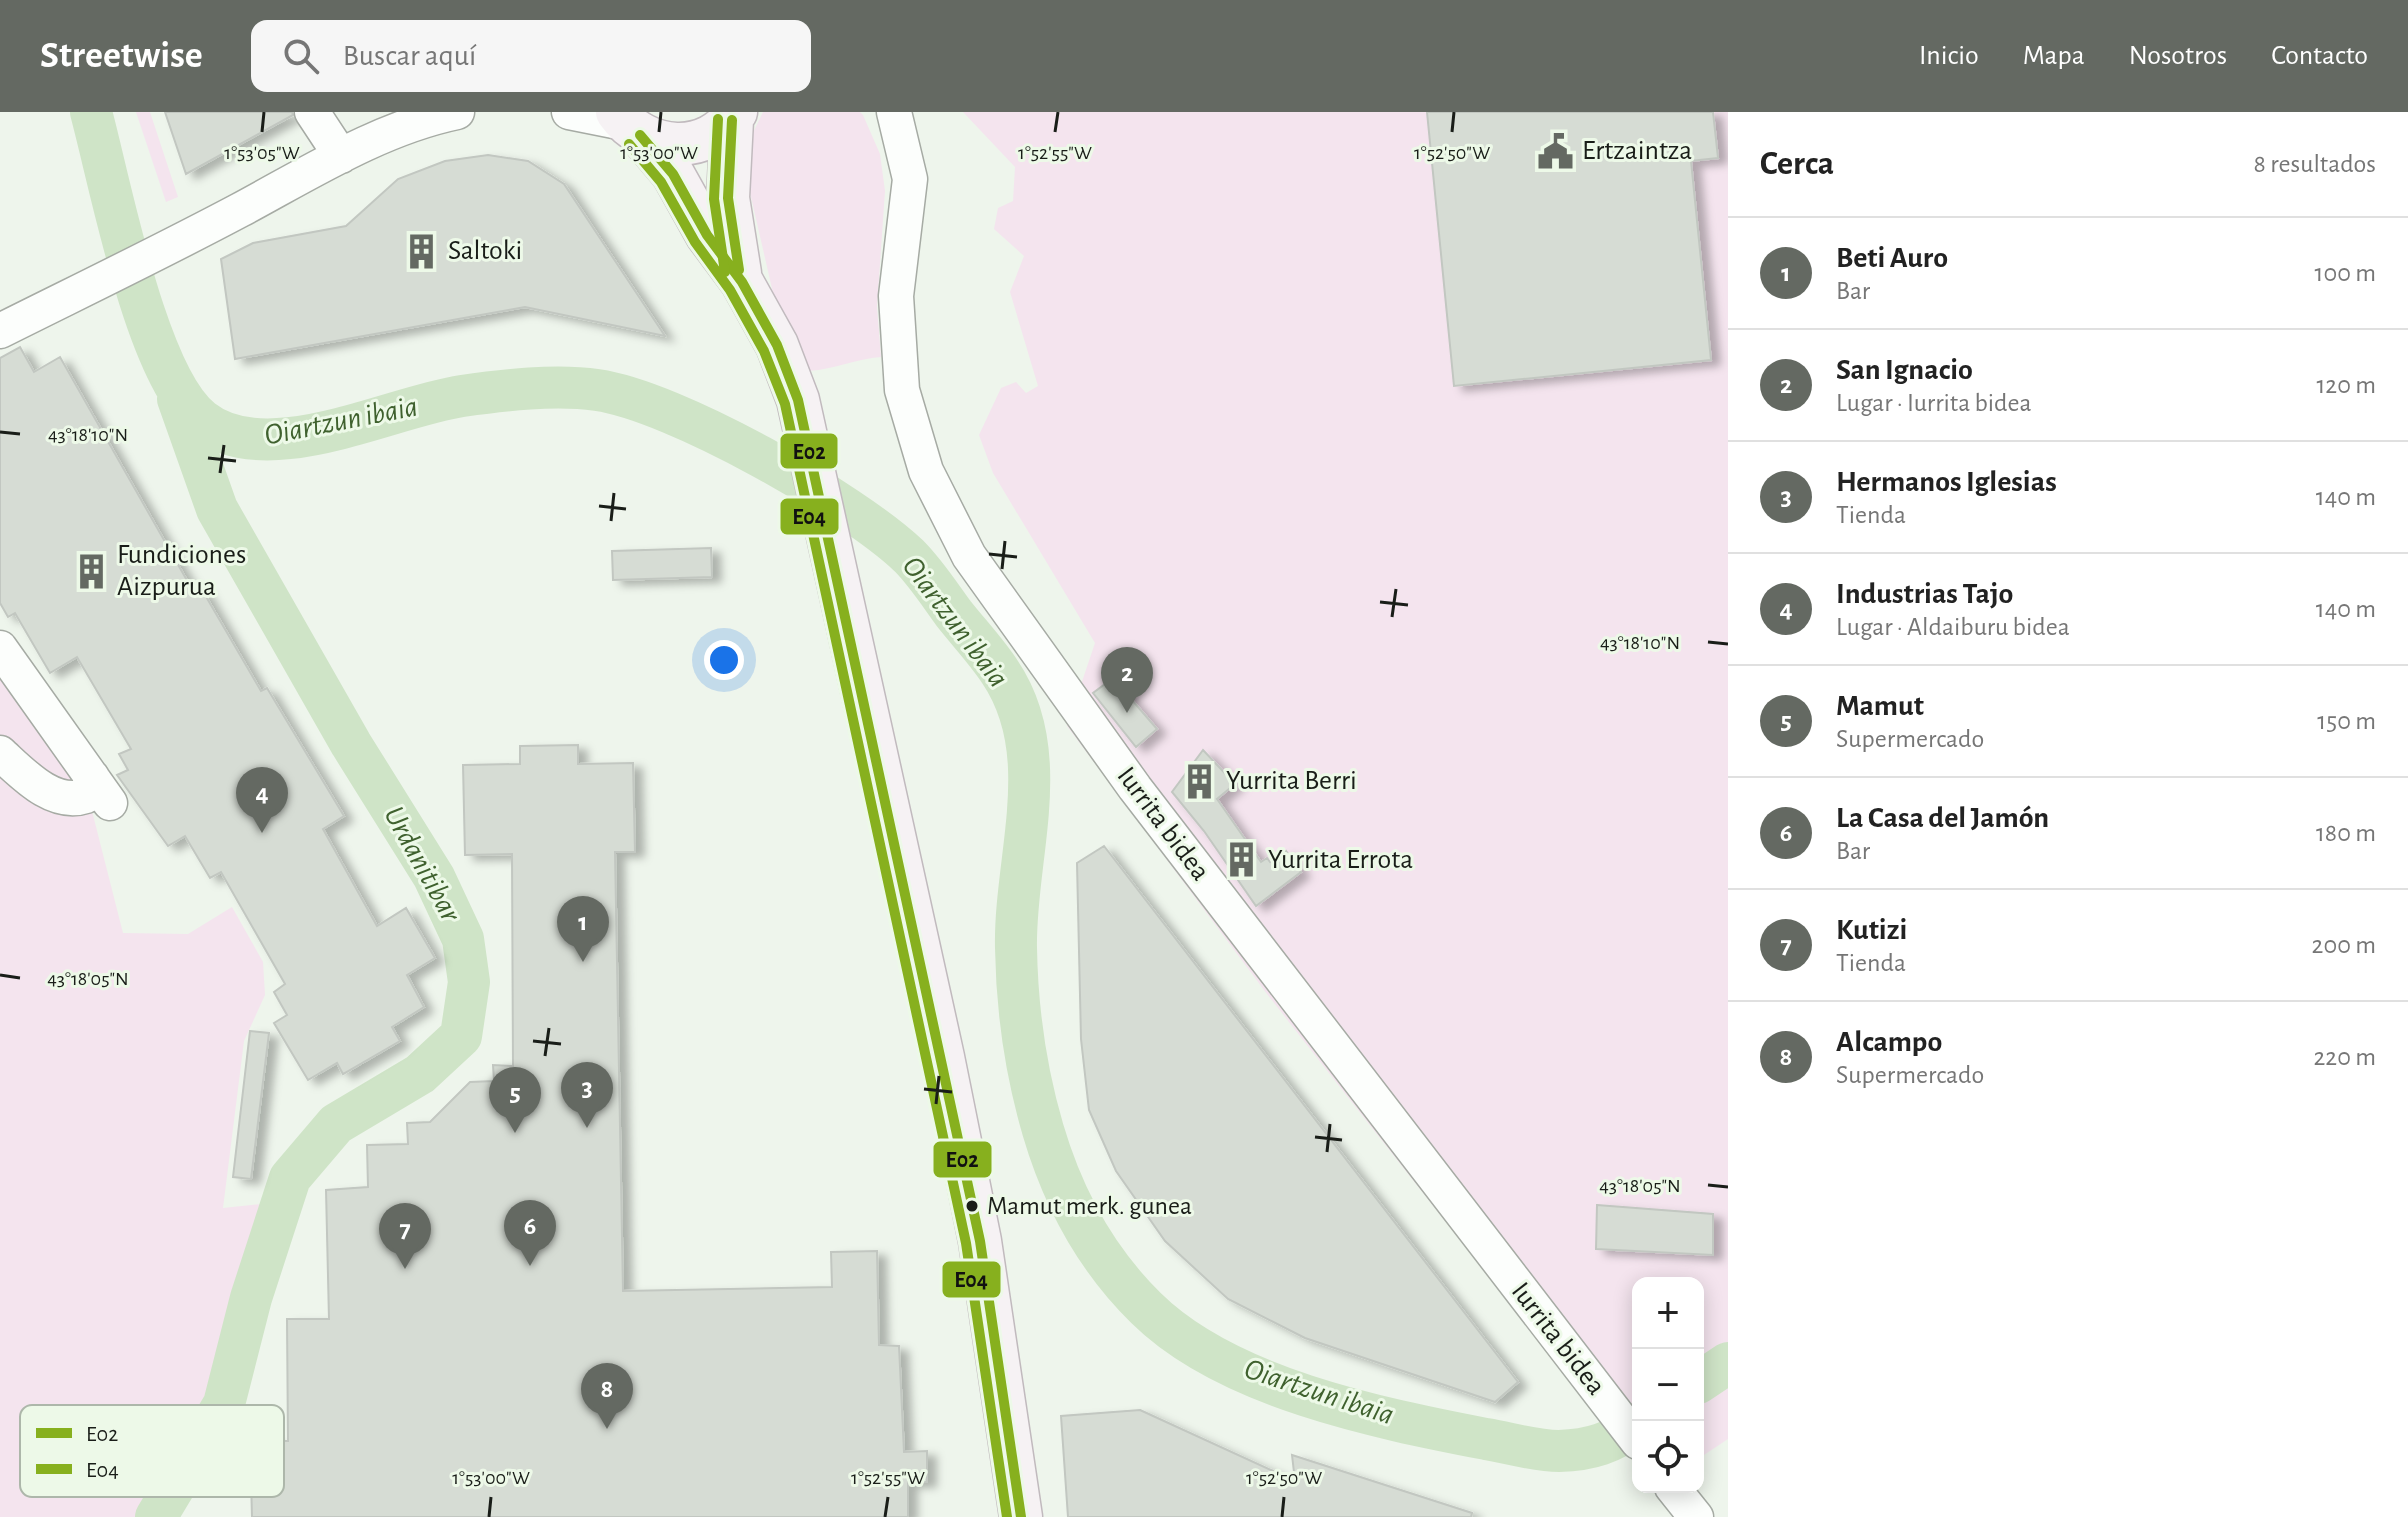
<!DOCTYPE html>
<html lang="es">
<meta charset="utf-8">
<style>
:root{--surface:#fff;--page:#f6f6f6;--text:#222;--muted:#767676;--line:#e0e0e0;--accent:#646962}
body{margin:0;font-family:"Alegreya Sans",sans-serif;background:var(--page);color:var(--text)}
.controls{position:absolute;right:24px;bottom:24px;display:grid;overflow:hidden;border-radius:16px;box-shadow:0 4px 20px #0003}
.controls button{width:72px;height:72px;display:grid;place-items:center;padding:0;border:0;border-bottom:2px solid var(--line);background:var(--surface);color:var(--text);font:40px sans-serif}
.you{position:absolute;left:724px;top:548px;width:28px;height:28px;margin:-20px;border:6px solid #fff;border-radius:50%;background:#1a73e8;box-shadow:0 0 0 12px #1a73e833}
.badge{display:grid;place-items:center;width:52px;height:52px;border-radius:50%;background:var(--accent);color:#fff;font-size:26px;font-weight:700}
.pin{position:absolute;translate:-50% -66px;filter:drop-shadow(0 2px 4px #0008)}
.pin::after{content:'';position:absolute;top:42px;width:28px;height:24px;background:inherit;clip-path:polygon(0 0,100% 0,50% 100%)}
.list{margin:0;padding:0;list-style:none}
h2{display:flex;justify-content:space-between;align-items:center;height:104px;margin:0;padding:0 32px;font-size:34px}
h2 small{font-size:26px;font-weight:400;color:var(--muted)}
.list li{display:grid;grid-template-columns:52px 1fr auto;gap:24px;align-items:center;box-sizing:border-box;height:112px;padding:0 32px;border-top:2px solid var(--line)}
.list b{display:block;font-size:30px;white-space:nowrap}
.list p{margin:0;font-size:26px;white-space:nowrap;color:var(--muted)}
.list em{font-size:26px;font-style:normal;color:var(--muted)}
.icon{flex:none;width:44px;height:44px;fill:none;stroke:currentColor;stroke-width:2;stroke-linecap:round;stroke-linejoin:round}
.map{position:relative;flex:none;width:1728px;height:1405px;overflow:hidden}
header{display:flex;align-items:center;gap:48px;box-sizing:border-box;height:112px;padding:0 40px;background:var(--accent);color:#fff}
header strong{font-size:38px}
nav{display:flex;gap:44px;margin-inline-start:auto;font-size:28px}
.search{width:560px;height:72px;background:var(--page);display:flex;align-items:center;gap:20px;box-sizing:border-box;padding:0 28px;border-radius:16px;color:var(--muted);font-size:30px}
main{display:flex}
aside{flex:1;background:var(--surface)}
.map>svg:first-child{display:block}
</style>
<header>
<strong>Streetwise</strong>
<div class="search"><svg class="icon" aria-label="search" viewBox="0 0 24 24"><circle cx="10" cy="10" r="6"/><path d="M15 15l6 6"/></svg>Buscar aquí</div>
<nav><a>Inicio</a><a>Mapa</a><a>Nosotros</a><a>Contacto</a></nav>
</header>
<main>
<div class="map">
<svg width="1728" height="1405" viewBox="0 0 1728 1405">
<defs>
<filter id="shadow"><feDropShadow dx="9" dy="5" stdDeviation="4" flood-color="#0004"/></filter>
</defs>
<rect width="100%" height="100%" fill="#eef5ec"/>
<path fill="#f4e4ee" d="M136 0H150L178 85 166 90Z
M763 0H860L863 3 880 42 885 79 877 195 881 245C856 247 835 257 809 259L773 181 746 63V35Z
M963 0H1728V1327L1698 1347V1171H1638V1319L1507 1188 1267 882 1067 614 1095 531 993 361 979 323 1001 276 1016 270 1026 281 1038 274 1010 180 1024 144 994 117 998 96 1013 89 1015 55Z
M0 559 67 645 93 703 123 821 188 822 232 795 263 850 265 883 244 929 223 1096 262 1092 209 1294 149 1405H0Z"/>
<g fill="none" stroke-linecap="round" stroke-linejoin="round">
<path stroke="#cfe4c7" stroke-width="42" d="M91 0C111 74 146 264 202 308 266 359 389 295 462 284 504 278 555 272 597 278 675 289 851 389 909 444 926 461 940 483 954 502 969 521 987 540 1000 560 1056 643 1014 746 1016 836 1017 897 1026 960 1043 1018 1063 1086 1095 1146 1146 1196 1227 1276 1378 1306 1486 1327 1510 1331 1535 1339 1559 1339 1591 1338 1612 1331 1638 1312
M1698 1271 1728 1251
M156 1405 224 1292 251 1186 290 1066 336 1012 420 962 461 924 469 870 463 827 434 765 351 632 217 397 178 287"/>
</g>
<path fill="#d6dcd4" stroke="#c2c7c1" stroke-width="2" filter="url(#shadow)" d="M165 0H292L293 3 186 62Z
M1427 0H1713L1718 46 1691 49 1711 248 1454 274Z
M488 43 528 49 564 72 665 224 525 195 235 247 221 147 253 131 346 114 398 67 445 49Z
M20 235 34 260 60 245 193 479 201 476 261 579 267 576 344 704 323 717 377 814 406 796 435 846 407 863 424 895 392 915 400 929 343 962 337 951 308 968 274 911 287 903 274 880 285 872 221 760 210 766 185 724 168 734 117 663 128 658 119 642 131 637 77 545 50 561 15 501 8 505 0 491V246Z
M711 436 712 465 613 468 612 439Z
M1113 566 1157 617 1136 635 1093 581Z
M578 633V652L633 651 635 740H615L623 1179 832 1175 831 1140 877 1139 879 1233 899 1234 904 1340 927 1339V1370H908V1405H252L250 1329H288L287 1207H329L326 1078 368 1075 367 1033 408 1032 407 1011 430 1010 470 970 494 969 493 953 513 954 512 742 465 743 463 653 520 652V634Z
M1203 638 1235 672 1217 687 1261 750 1267 746 1270 750 1286 739 1301 760 1256 794 1204 719 1172 680Z
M1104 734 1518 1270 1495 1290 1305 1226 1228 1187 1165 1129 1116 1059 1089 998 1081 927 1077 751Z
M250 919 269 921 251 1067 233 1065Z
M1597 1093 1713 1102V1143L1596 1137Z
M1140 1298 1295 1369 1292 1343 1472 1401 1471 1405H1068L1061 1304Z"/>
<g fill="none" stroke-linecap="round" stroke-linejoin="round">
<defs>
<path id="minor" d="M312 0 341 44
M569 0 624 11
M894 0 910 67 896 184 902 278 926 359 969 444 1135 676 1638 1330
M0 219C80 179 161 140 240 98 309 61 380 16 457 0
M0 536 110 691
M0 641C23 662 53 695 86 684L92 665
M1672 1375 1696 1405"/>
<path id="major" d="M617 0C645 40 709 45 736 0
M732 8 728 86 740 161
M640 23 673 62 707 123 742 170 777 233 798 288 943 945 980 1129 1021 1405"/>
</defs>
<use href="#minor" stroke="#a6aba4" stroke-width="37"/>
<use href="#major" stroke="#c1babe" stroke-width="45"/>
<use href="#minor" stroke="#fcfefc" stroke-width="34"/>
<use href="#major" stroke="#f6f2f4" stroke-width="42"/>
<defs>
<path id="bus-1" d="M732 8 728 86 739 158
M640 23 673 62 707 123 742 170 777 233 798 288 980 1129 1021 1405"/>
<path id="bus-2" d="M718 7 714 87 725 160
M629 32 661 70 695 130 730 178 764 239 785 292 966 1131 1007 1405"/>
</defs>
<use href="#bus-1" stroke="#edf9e8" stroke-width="16"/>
<use href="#bus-2" stroke="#edf9e8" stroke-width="16"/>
<use href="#bus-1" stroke="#87b01e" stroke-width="10"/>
<use href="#bus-2" stroke="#87b01e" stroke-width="10"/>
</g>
<path fill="none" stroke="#191d18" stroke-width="3" d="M262 20 264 0M659 20 661 0M1055 20 1058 0M1452 20 1454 0M0 320 20 322M208 346 236 349M220 361 224 333M599 394 626 397M611 409 614 381M989 442 1017 445M1002 457 1005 429M1380 490 1408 493M1392 505 1396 477M1708 530 1728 532M0 863 20 866M533 929 561 932M545 944 549 916M924 977 952 980M936 992 939 964M1315 1025 1342 1028M1327 1040 1330 1012M1708 1073 1728 1075M489 1405 491 1385M885 1405 888 1385M1282 1405 1284 1385"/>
<defs>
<symbol id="civic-bare" viewBox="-9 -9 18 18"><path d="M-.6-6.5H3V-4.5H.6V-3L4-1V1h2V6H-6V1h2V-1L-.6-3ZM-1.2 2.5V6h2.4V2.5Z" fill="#646962" stroke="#edf9e8" stroke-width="2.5" paint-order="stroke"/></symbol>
<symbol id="building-bare" viewBox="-9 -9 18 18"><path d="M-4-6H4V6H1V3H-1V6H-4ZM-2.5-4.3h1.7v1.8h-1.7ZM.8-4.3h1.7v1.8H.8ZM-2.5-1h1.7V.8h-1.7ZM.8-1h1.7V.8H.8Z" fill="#646962" stroke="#edf9e8" stroke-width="2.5" paint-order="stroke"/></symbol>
</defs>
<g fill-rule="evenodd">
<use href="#civic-bare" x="1530" y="14" width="51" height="51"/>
<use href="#building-bare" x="396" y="114" width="51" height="51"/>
<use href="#building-bare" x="66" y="434" width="51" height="51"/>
<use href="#building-bare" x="1174" y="644" width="51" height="51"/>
<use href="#building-bare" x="1216" y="722" width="51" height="51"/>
</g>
<circle fill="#191d18" stroke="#edf9e8" stroke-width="3" cx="972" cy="1094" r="7"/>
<g text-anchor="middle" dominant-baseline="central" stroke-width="6" stroke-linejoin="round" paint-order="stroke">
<g font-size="26" fill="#191d18" stroke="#edf9e8" text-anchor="start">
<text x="987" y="1094">Mamut merk. gunea</text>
</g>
<g font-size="28" fill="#191d18" stroke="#edf9e8" text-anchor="start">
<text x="1582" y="39">Ertzaintza</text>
<text x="448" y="139">Saltoki</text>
<text x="117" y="443">Fundiciones<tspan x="117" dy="32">Aizpurua</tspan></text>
<text x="1226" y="669">Yurrita Berri</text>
<text x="1268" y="748">Yurrita Errota</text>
</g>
<g font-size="28" fill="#191d18" stroke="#edf9e8">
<text transform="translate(1163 712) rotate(53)">Iurrita bidea</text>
<text transform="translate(1558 1227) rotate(52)">Iurrita bidea</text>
</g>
<g font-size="30" font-style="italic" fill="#3f612e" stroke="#edf9e8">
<text transform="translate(341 309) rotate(-11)">Oiartzun ibaia</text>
<text transform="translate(955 510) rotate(53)">Oiartzun ibaia</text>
<text transform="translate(422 752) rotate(61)">Urdanitibar</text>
<text transform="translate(1319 1280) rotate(18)">Oiartzun ibaia</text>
</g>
</g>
<rect x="20" y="1293" width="264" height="92" rx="12" fill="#edf9e8" stroke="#adb7aa" stroke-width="2"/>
<rect x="36" y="1316" width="36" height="10" fill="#87b01e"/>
<rect x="36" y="1352" width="36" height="10" fill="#87b01e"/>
<g font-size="22" fill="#191d18">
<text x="86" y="1329">E02</text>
<text x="86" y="1365">E04</text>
</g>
<g font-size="20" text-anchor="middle" fill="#191d18" stroke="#edf9e8" stroke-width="6" stroke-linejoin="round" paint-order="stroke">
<text x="262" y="47">1°53'05"W</text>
<text x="659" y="47">1°53'00"W</text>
<text x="1055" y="47">1°52'55"W</text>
<text x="1452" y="47">1°52'50"W</text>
<text x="88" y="329">43°18'10"N</text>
<text x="1640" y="537">43°18'10"N</text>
<text x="88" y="873">43°18'05"N</text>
<text x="1640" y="1080">43°18'05"N</text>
<text x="491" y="1372">1°53'00"W</text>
<text x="888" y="1372">1°52'55"W</text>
<text x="1284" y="1372">1°52'50"W</text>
</g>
<g stroke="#edf9e8" stroke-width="3">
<rect x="779" y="320" width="60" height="38" rx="8" fill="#87b01e"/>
<rect x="779" y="385" width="61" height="39" rx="8" fill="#87b01e"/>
<rect x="932" y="1028" width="61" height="39" rx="8" fill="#87b01e"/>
<rect x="941" y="1148" width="61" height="39" rx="8" fill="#87b01e"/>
</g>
<g font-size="22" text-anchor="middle" font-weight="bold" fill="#111">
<text x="809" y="347">E02</text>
<text x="809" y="412">E04</text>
<text x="962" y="1055">E02</text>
<text x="971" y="1175">E04</text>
</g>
</svg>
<div class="controls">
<button>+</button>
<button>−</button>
<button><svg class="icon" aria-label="locate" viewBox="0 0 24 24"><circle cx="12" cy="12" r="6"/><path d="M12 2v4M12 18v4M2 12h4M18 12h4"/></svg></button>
</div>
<div class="you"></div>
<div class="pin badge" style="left:583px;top:850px">1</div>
<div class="pin badge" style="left:1127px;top:601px">2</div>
<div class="pin badge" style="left:587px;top:1016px">3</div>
<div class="pin badge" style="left:262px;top:721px">4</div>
<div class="pin badge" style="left:515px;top:1021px">5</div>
<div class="pin badge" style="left:530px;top:1154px">6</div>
<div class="pin badge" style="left:405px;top:1157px">7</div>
<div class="pin badge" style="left:607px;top:1317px">8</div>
</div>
<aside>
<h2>Cerca<small>8 resultados</small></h2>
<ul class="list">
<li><span class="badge">1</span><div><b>Beti Auro</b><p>Bar</p></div><em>100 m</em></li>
<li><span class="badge">2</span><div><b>San Ignacio</b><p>Lugar · Iurrita bidea</p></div><em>120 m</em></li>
<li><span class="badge">3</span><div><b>Hermanos Iglesias</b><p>Tienda</p></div><em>140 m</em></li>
<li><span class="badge">4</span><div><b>Industrias Tajo</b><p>Lugar · Aldaiburu bidea</p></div><em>140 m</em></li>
<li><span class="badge">5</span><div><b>Mamut</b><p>Supermercado</p></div><em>150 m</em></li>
<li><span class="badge">6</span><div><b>La Casa del Jamón</b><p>Bar</p></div><em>180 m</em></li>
<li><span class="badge">7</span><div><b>Kutizi</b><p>Tienda</p></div><em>200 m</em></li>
<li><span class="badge">8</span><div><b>Alcampo</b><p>Supermercado</p></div><em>220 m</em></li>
</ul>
</aside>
</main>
